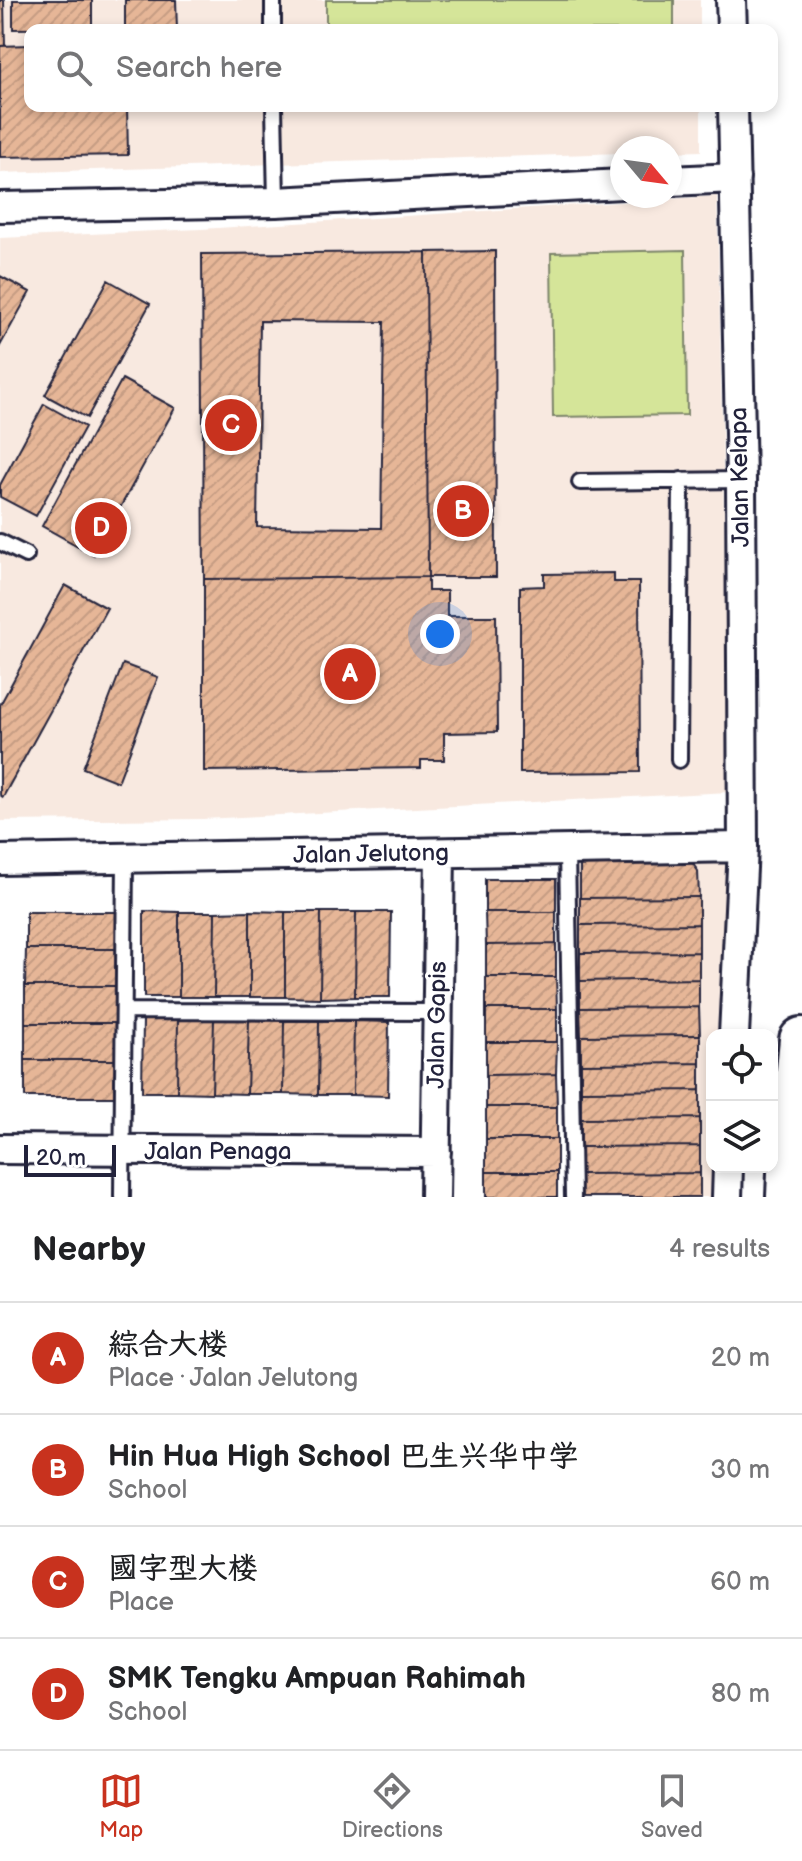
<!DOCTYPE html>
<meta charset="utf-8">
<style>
:root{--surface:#fff;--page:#f2f2f2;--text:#202124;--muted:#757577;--line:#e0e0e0;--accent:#c8321e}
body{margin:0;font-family:"Balsamiq Sans","LXGW WenKai TC",sans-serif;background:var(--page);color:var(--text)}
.controls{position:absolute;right:24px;bottom:24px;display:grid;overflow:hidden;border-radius:16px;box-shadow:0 4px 12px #0003}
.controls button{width:72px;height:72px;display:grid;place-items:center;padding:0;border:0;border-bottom:2px solid var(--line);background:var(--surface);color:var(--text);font:40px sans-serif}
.compass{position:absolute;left:610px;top:136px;width:72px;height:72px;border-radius:50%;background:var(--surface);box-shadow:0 4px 12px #0003;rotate:119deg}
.scale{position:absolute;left:24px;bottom:20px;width:92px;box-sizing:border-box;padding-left:8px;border:4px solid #22223b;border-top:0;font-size:22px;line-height:28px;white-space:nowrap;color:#22223b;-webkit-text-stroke:6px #fff;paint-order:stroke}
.you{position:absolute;left:440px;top:634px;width:28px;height:28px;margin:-20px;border:6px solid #fff;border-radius:50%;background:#1a73e8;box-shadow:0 0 0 12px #1a73e833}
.badge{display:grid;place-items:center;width:52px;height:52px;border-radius:50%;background:var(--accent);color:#fff;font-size:26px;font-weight:700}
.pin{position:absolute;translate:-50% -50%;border:4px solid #fff;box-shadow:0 2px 8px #0006}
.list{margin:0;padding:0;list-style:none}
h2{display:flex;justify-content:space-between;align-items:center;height:104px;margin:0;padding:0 32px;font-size:34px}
h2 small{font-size:26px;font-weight:400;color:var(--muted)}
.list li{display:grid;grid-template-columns:52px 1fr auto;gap:24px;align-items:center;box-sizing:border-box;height:112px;padding:0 32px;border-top:2px solid var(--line)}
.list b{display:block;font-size:30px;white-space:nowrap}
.list p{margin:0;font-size:26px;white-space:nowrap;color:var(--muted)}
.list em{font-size:26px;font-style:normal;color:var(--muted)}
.icon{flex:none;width:44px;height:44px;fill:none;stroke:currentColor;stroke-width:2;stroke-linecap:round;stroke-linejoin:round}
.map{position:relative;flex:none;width:802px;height:1197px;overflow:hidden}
.search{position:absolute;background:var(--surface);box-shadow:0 4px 12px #0003;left:24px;right:24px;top:24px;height:88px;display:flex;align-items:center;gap:20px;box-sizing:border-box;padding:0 28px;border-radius:16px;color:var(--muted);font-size:30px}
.sheet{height:552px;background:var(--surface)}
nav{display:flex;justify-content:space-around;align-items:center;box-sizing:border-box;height:112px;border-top:2px solid var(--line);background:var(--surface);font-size:22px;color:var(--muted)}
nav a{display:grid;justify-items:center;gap:4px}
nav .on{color:var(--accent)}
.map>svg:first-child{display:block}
</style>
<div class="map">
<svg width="802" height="1197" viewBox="0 0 802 1197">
<defs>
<pattern id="building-hatch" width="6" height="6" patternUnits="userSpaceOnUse" patternTransform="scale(2)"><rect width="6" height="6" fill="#e6b697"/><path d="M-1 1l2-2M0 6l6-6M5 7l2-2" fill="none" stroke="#c59c83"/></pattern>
</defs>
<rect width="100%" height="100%" fill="#fff"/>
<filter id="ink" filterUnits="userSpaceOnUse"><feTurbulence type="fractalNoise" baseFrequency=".0125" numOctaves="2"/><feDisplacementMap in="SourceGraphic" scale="16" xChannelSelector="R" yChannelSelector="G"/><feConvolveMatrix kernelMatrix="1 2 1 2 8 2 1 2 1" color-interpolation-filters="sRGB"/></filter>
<g filter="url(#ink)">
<path fill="#f8e9e0" d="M0 0H700V30H30V106H701V151L670 152V148H622V153L0 173Z
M717 196 730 792 203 819 0 821V238L201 229Z
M729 860 721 1035H712L713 1197H581L575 861Z"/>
<path fill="#d5e599" stroke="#7c846a" stroke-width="2" d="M326 0H674V30H326Z
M685 250 687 415 553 417 551 253Z"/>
<path fill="url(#building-hatch)" stroke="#22223b" stroke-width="2" fill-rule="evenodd" d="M0 0H4L5 46H0Z
M13 0H92V28L13 29Z
M125 0H176L177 30H125Z
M30 45V106H127L128 155 0 157V46Z
M495 251 496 577H428L426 252Z
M426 252 428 577 204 579 202 254ZM260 321 384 322 381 528 257 527Z
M0 276 30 292 0 346Z
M108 280 150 304 87 418 45 395Z
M122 379 175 408 94 555 42 526Z
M44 404 85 427 36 516 0 497V485Z
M614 573V582H639L640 772 520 773V587L544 586V574Z
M428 577V591H447V616H496L497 732 444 733V760H421V768L204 771V579Z
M65 585 107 608 3 797 0 795V705Z
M123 664 158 677 118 782 83 768Z
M688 857 698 871 699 897 580 898V859Z
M485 879H556V912H485Z
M699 897V924L580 925V898Z
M144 911 179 912V997H144Z
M250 911V997H214L215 912Z
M250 911 285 912V997H250Z
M26 912H116V949H26Z
M179 912H215L214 997H179Z
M285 912H321L320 998 285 997Z
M321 912H356L355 997 320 998Z
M356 912H391L390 997H355Z
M485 912H556V944L486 945Z
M699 924V952L580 953V925Z
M556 944V977H486V945Z
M26 949H116L115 986H25Z
M699 952V979L580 981V953Z
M486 977H556L557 1009H486Z
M699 979V1007L580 1008V981Z
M25 986H115V1023H25Z
M699 1007 700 1035 581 1036 580 1008Z
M486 1009H557V1042H486Z
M143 1019H178L177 1092H142Z
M178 1019 214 1020 212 1093 177 1092Z
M214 1020H249L247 1094 212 1093Z
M249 1020 284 1021 283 1094H247Z
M284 1021H319L318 1095 283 1094Z
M319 1021H354L353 1095H318Z
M354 1021 389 1022 388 1096 353 1095Z
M25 1023H115V1060H25Z
M700 1035V1063L581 1064V1036Z
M486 1042H557L556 1074 486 1075Z
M25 1060H115L114 1097H25Z
M700 1063V1090L581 1091V1064Z
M556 1074 557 1107H486V1075Z
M700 1090V1118L581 1119V1091Z
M486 1107H557V1139H486Z
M700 1118V1146L581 1147V1119Z
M486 1139H557V1172H486Z
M700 1146V1173L581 1174V1147Z
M486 1172H557V1197H486Z
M700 1173V1197H581V1174Z"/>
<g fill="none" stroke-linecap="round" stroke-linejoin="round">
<defs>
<path id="lane" d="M273 0V30
M274 106 276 202
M580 482 741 480
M0 542 26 555
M679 760 681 480
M567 851 573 1197
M124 1011 438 1012
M122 1197 125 858"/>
<path id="street" d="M731 0 732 30
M733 106 741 480 743 847 734 1035
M670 181 735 178
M0 207 276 202 622 184
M0 860 743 847
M0 1149 436 1152
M435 1197 440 853
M727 1197 728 1167"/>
<path id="highway" d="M789 1197 791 1149 802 1040"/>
</defs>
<use href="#lane" stroke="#22223b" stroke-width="20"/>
<use href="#street" stroke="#22223b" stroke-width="34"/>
<use href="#highway" stroke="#22223b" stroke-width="50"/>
<use href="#lane" stroke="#fff" stroke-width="14"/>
<use href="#street" stroke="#fff" stroke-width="28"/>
<use href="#highway" stroke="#fff" stroke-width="44"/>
</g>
</g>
<g text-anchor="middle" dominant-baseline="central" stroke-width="6" stroke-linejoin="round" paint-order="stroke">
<g font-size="24" fill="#22223b" stroke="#fff">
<text transform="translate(740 477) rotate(-91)">Jalan Kelapa</text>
<text transform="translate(371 854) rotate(-1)">Jalan Jelutong</text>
<text transform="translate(437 1025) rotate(-89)">Jalan Gapis</text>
<text x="218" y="1151">Jalan Penaga</text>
</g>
</g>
</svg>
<div class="controls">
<button><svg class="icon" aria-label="locate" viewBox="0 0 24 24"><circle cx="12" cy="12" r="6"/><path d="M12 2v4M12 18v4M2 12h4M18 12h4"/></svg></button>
<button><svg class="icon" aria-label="layers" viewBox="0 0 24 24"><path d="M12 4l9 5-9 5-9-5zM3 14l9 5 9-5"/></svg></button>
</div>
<svg class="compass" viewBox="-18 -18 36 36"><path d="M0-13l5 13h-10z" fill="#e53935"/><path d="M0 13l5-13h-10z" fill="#757577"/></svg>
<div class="scale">20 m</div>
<div class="you"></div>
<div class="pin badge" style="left:350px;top:674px">A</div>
<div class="pin badge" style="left:463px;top:511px">B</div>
<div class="pin badge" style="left:231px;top:425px">C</div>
<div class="pin badge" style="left:101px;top:528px">D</div>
<div class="search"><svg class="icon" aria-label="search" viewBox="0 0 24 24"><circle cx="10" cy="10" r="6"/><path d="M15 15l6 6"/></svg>Search here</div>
</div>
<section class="sheet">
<h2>Nearby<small>4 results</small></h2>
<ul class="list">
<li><span class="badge">A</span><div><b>綜合大楼</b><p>Place · Jalan Jelutong</p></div><em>20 m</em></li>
<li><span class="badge">B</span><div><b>Hin Hua High School 巴生兴华中学</b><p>School</p></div><em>30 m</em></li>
<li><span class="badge">C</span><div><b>國字型大楼</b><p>Place</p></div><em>60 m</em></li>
<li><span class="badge">D</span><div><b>SMK Tengku Ampuan Rahimah</b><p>School</p></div><em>80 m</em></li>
</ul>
</section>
<nav>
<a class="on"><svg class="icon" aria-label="map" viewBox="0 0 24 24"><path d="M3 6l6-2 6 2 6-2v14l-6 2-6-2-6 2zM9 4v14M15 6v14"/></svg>Map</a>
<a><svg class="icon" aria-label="directions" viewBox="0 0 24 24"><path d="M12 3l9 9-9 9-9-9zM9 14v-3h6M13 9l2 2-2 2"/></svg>Directions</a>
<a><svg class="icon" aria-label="saved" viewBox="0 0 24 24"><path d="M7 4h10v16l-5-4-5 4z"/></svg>Saved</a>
</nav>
